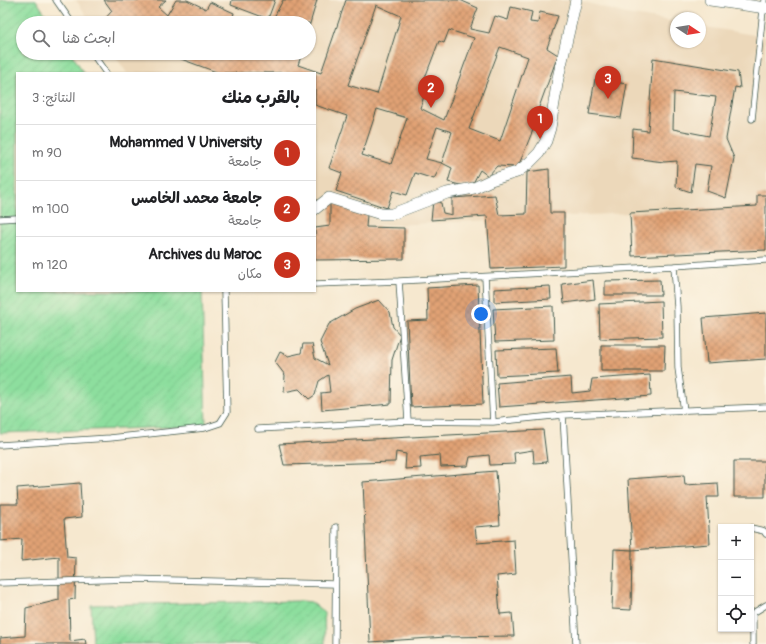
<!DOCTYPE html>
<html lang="ar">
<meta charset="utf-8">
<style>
:root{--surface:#fff;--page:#f2f2f2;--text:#202124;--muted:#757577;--line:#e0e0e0;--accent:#c8321e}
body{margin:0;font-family:Pangolin,"Playpen Sans Arabic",sans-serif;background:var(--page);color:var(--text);direction:rtl}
.controls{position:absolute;right:12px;bottom:12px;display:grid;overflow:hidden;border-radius:0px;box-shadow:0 1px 3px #0004}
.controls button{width:36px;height:36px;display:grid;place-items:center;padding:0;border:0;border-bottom:1px solid var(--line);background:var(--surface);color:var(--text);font:20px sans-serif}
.compass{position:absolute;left:670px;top:12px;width:36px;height:36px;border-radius:50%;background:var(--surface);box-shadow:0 1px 3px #0004;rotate:102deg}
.you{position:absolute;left:481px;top:314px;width:14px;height:14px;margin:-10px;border:3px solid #fff;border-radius:50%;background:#1a73e8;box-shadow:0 0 0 6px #1a73e833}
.badge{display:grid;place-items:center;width:26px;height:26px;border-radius:50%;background:var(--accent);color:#fff;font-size:13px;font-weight:700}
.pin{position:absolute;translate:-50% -33px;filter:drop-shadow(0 1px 2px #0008)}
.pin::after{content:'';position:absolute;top:21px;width:14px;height:12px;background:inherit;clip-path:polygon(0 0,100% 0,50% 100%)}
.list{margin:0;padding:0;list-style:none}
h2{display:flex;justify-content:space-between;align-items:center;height:52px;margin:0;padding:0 16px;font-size:17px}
h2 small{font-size:13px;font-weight:400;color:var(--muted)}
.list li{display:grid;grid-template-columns:26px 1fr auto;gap:12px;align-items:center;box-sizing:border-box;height:56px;padding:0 16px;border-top:1px solid var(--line)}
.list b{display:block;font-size:15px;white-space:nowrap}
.list p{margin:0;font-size:13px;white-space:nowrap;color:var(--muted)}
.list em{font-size:13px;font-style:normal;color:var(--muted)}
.icon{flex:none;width:22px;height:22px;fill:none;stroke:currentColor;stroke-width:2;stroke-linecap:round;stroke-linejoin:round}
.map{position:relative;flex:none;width:766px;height:644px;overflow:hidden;direction:ltr}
.search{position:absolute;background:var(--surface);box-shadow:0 1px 3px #0004;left:16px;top:16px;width:300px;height:44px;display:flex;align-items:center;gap:10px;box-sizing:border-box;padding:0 14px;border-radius:22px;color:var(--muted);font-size:15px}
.panel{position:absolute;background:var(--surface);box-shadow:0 1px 3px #0004;left:16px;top:72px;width:300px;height:220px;border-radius:0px;direction:rtl}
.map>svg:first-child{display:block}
</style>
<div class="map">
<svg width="766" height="644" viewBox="0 0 766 644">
<defs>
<pattern id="garden-furrows" width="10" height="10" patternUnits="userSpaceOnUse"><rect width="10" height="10" fill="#8dde9e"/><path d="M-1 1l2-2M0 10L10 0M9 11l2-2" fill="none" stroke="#79bf89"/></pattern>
<pattern id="building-cross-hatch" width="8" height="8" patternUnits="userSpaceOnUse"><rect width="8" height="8" fill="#e1a274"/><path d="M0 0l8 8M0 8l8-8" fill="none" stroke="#b68560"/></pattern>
</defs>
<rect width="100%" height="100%" fill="#fcf5e5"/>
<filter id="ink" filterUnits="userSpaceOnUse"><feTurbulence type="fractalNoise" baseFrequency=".025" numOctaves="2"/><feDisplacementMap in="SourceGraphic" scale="8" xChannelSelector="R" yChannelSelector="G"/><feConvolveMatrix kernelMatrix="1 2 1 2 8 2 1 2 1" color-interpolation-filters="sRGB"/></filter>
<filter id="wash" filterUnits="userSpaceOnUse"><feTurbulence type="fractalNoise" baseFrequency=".012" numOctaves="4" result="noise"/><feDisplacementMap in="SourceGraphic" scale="16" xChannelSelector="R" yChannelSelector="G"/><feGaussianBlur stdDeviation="0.9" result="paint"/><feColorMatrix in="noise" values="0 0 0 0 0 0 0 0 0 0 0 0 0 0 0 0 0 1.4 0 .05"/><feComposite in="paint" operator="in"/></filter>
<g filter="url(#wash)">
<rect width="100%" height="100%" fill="#f6e8cf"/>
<path fill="#ecd8ba" d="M76 0H578L626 14 676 22V42H700V26L766 37V206L315 229V73H127L113 53H309V23H92Z"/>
<path fill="url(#garden-furrows)" stroke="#568e69" d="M0 0H36L51 23H23V53H71L84 73H17V291H202L206 426 0 433Z
M302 601 311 602 324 612 325 644H93L91 605Z"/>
<g id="blocks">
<path fill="url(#building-cross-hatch)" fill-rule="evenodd" d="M104 0H166L158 7 167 15 176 0H187L206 9 210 2 234 13 231 23H101L112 11Z
M232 0H275L268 19 231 5Z
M283 0H317L309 27V23H271Z
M346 0H460L478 8 470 29 489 33 495 16 508 20 511 7 532 12 530 22 538 23 540 12 558 16 547 48 558 55 538 110 542 114 538 130 535 125 520 162 516 167 497 166 488 176 480 170 472 185H460L448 182 452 168 442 163 434 179 415 173 407 195 393 191 387 208 336 191 342 173 329 168 347 116 315 105V73H219L181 59 171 53H242L259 59 261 53H302L298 65 321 73ZM376 5 401 16 377 94 348 85ZM449 30 474 38 444 120 420 108 428 85 423 83 439 41 444 43ZM500 47 528 57 500 141 469 129ZM377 109 407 118 391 164 362 155ZM437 127 452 132 442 163 426 159Z
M653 58 738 72 740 88 735 87 726 139 734 158 726 198 707 191 711 166 695 164 691 192 676 187 677 161 664 162 632 158 633 129 648 131ZM674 92 716 97 709 136 673 129Z
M595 79 627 84 621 118 589 114Z
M549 169 550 213H564V266L491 269 487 216 431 220 433 201 441 203 443 213 452 215V198L495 195 499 215 526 214 527 172Z
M757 195H766V250L632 256 630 213 757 206Z
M330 200 367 215 366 227 404 228V259L315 260V228L330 226Z
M593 280 595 299 564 303 562 284Z
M660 280 661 295H605V281Z
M478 285 483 404 411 407 407 321 428 320 427 288Z
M550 286 551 299 494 302V289Z
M379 300 390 312 393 327 400 335 392 360 391 404 322 410 321 393 330 392 328 375 319 381 315 395 309 399 299 389 284 392 285 375 275 362 280 352 288 356 301 353 303 344H312L315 358 328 365 320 342 329 324 355 309Z
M661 301 662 337 600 339 599 304Z
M553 306 554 340 495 342 493 309Z
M766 313V359L707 363 703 318Z
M601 345H665L664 371H601Z
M556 348 558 373 497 376 496 350Z
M650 375 651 396 499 407 497 383 571 377 572 393 590 391 592 379Z
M543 430 547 462 534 463 533 450 514 453 515 464 490 465 489 455 470 457 468 466 441 467 440 455 420 457 421 468 405 469 406 454 396 452 395 462 284 465 279 444Z
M734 461H765V497H734Z
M496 471 500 525 475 527 477 543 514 540 516 574 497 576 500 614 512 613 514 636 446 637 370 642 363 482Z
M684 475 685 485 718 483 719 497H707L710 544 632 550 628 479Z
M80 483 82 517 64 519 67 557 76 558 75 599 69 600 70 641 85 639 86 644H0V638L25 636 26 608 59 600V557L21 561 22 539 0 541V504H18L17 488Z
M614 549 632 550 631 610 612 609Z"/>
</g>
</g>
<g filter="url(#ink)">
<use href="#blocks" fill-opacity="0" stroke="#3f574b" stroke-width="1"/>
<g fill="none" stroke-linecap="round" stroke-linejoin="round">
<defs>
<path id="lane" d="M56 0 72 23
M92 53 106 73
M752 119 764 0
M0 219 17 218
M485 277 493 422
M399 281 674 266
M315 284 399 281 408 421 493 422 563 415 766 407
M684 411 678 368 677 307 674 266 766 260
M563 415 576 644
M258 429 408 421
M0 445 110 438 205 428 220 423 227 412 224 291
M751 528 764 531 766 534
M0 583 130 579 335 584
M753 613 766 605
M335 644 336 527
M753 644V613"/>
<path id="street" d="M710 0 766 8
M315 209 329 198 381 214H392L447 193 474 188 491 180 517 172 529 163 539 153 546 141 550 128 558 78 576 0"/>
</defs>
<use href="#lane" stroke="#3f574b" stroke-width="7"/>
<use href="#street" stroke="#3f574b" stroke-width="12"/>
<use href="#lane" stroke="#fff" stroke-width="5.5"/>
<use href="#street" stroke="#fff" stroke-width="11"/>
</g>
</g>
</svg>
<div class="controls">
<button>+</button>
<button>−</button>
<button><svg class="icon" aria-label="locate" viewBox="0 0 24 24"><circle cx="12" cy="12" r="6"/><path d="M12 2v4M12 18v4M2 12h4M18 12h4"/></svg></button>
</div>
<svg class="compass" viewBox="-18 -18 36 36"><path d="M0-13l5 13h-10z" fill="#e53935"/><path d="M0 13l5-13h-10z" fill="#757577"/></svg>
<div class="you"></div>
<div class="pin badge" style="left:540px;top:139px">1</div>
<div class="pin badge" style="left:431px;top:108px">2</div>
<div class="pin badge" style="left:608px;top:99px">3</div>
<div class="search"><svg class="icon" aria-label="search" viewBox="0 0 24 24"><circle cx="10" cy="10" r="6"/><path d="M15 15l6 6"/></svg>ابحث هنا</div>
<section class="panel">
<h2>بالقرب منك<small>النتائج: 3</small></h2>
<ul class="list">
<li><span class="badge">1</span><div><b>Mohammed V University</b><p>جامعة</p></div><em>90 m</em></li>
<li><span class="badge">2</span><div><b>جامعة محمد الخامس</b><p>جامعة</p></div><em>100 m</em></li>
<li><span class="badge">3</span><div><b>Archives du Maroc</b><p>مكان</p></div><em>120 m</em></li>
</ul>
</section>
</div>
